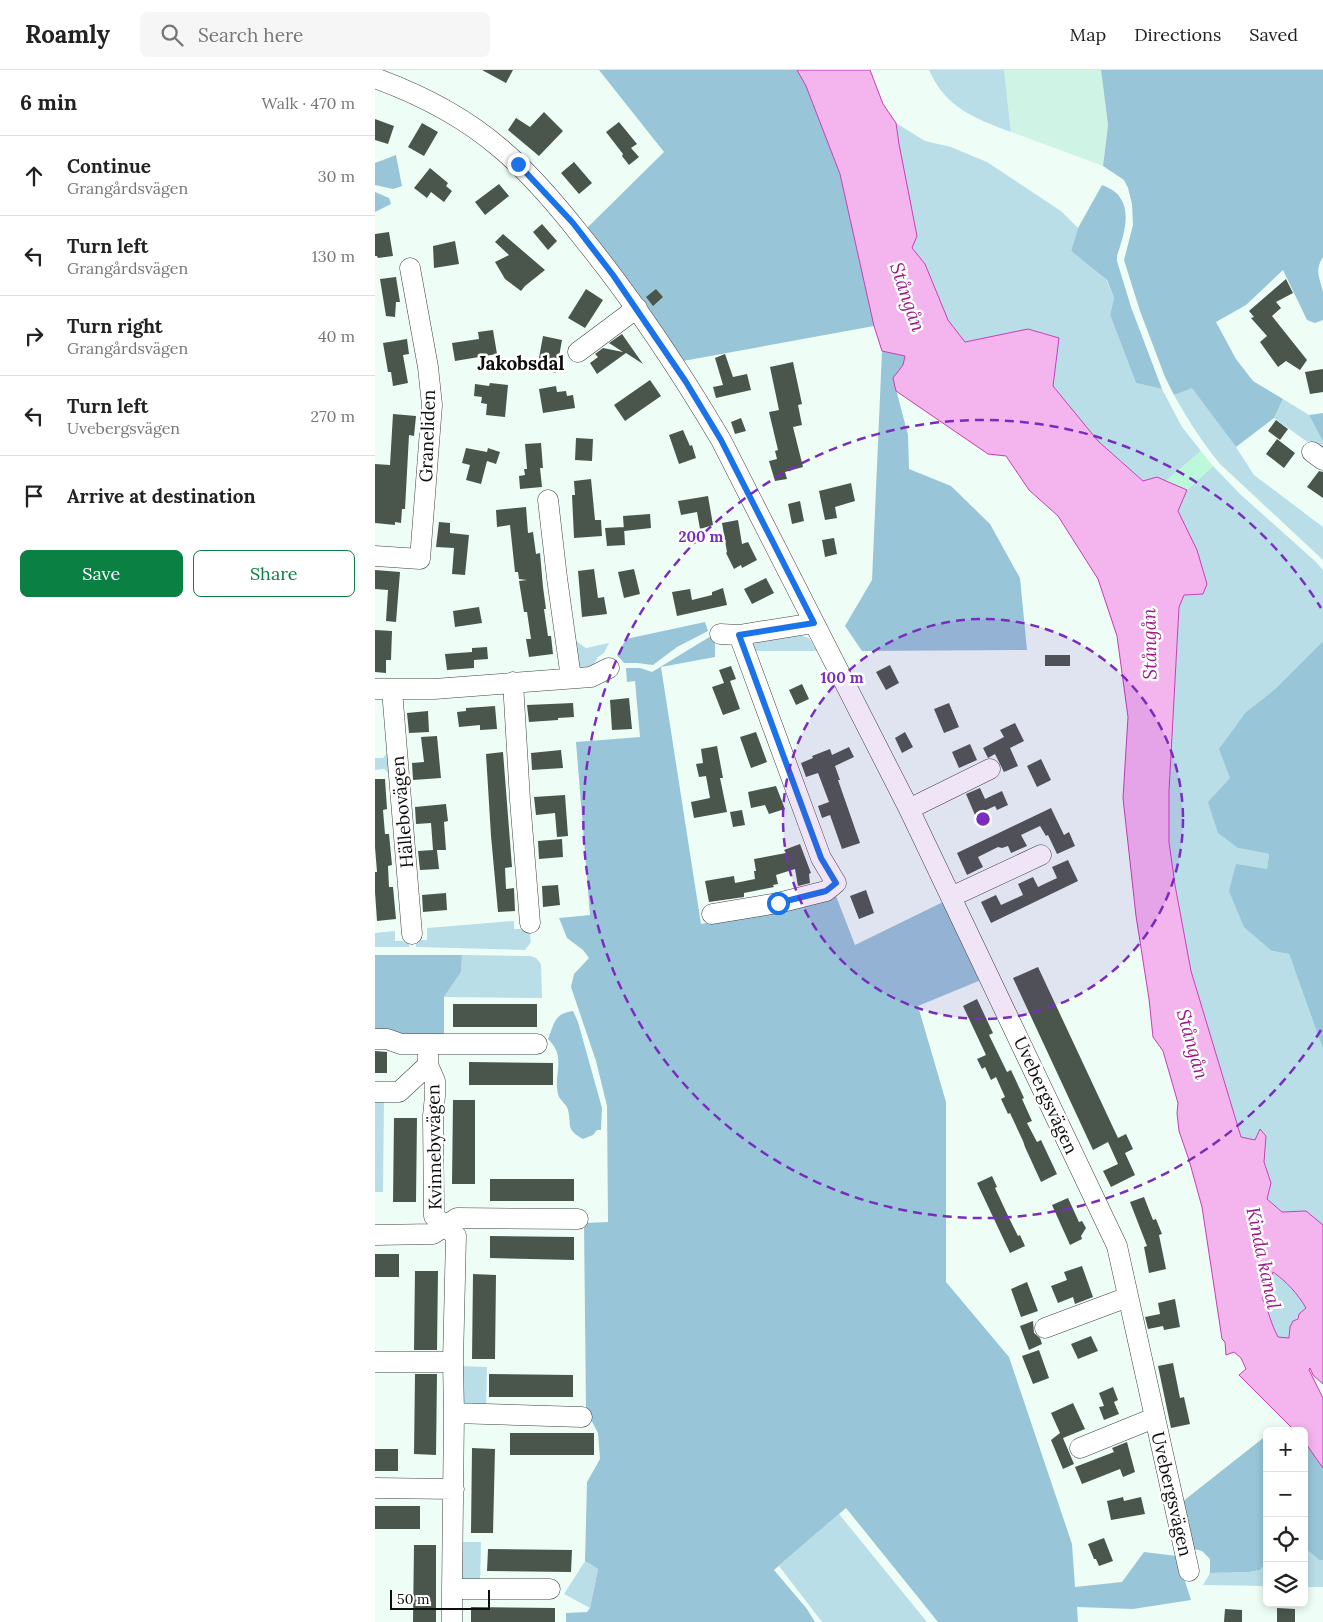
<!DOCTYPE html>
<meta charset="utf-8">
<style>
:root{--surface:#fff;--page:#f6f6f6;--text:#222;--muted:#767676;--line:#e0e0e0;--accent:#0b8043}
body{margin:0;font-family:Lora,serif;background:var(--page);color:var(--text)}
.controls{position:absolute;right:15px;bottom:15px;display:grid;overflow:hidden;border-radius:8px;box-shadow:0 2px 8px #0003}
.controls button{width:45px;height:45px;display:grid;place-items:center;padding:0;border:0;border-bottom:1px solid var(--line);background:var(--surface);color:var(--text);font:25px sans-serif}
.scale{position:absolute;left:15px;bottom:12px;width:100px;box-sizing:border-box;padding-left:5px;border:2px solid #0d0d0d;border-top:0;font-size:14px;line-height:18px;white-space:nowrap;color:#0d0d0d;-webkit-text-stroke:4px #fff;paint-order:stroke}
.stop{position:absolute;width:15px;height:15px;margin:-11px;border:4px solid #1a73e8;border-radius:50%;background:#fff}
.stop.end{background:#1a73e8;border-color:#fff;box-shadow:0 1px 5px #0008}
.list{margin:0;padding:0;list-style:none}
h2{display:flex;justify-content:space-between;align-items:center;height:65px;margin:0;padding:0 20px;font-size:21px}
h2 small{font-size:16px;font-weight:400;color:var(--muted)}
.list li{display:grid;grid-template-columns:32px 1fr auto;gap:15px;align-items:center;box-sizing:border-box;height:80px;padding:0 20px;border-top:1px solid var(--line)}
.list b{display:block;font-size:19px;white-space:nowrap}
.list p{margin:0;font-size:16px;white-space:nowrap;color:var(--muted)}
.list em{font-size:16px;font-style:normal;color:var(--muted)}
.actions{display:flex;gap:10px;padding:15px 20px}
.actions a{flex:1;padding:11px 0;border:1px solid var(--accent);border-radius:8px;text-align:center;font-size:18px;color:var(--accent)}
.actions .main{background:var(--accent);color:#fff}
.icon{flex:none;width:28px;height:28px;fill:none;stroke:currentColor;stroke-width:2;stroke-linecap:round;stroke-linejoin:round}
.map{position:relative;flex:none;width:948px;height:1552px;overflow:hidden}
header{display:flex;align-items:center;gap:30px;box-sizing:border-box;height:70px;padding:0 25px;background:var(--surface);border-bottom:1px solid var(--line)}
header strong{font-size:24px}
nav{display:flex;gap:28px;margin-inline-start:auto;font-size:18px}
.search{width:350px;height:45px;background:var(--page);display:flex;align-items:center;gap:12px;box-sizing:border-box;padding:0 18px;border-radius:8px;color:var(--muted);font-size:19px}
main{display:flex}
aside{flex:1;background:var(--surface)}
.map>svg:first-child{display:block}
</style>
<header>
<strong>Roamly</strong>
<div class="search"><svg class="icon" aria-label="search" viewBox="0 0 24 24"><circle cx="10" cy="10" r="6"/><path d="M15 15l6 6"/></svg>Search here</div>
<nav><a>Map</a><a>Directions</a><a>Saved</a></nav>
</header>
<main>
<aside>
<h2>6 min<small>Walk · 470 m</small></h2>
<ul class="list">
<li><svg class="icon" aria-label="ahead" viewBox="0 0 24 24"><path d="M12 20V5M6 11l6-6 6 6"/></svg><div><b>Continue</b><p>Grangårdsvägen</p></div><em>30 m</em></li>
<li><svg class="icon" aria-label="left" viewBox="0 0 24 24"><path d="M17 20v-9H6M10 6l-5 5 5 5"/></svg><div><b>Turn left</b><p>Grangårdsvägen</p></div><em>130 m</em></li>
<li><svg class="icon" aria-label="right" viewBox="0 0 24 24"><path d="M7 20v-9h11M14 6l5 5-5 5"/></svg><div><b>Turn right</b><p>Grangårdsvägen</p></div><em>40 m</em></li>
<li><svg class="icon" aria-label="left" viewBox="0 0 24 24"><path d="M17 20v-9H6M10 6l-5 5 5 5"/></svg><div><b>Turn left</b><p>Uvebergsvägen</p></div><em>270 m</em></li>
<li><svg class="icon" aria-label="arrive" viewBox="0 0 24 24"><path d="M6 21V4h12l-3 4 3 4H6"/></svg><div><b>Arrive at destination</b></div></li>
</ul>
<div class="actions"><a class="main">Save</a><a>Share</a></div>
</aside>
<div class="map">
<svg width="948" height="1552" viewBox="0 0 948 1552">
<rect width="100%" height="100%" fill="#eefef7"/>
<path fill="#cff4e6" d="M629 0H726L733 55 728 96 636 62Z"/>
<path fill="#b9dee8" d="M554 0H629L636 62C599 48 571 38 554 0Z
M521 53 550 71 576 77 612 92 686 141 703 158 696 181 731 209 739 228 735 245 761 313 787 319 807 357 826 381 791 411 782 407 768 411 723 371 678 316 683 268 653 259 590 272 573 250 550 194 537 178Z
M817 317 861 377 879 405 948 457V490L845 394C827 372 813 350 799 325Z
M908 329 934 345 948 372V383L899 348Z
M838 396 865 424 941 492 948 500V571L900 619 871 642 855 708 863 778 894 784 892 799 897 881 914 884 948 979V1155L931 1141 907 1142 892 1129 896 1113 889 1092 891 1066 880 1070 866 1067 816 901 800 815 794 772V721L804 537 809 525 828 524 803 440 812 420Z
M424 565 434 568 442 581H377L376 576 384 570Z
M195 567 211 578 234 573 229 583 223 587 216 599 209 600 203 597Z
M15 680 18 706 9 699 0 700V688H8Z
M139 851V859H154L156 872 150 880 41 877V870H52V858Z
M20 861V871H34V877H0V863Z
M87 885 155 886 161 888 166 894 167 928 69 927 86 902Z
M0 1029 9 1030 8 1122H0Z
M898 1202C912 1212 922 1223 932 1238 922 1246 915 1256 914 1268L903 1267C896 1255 894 1241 887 1228L893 1219Z
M83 1296 112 1297 111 1340 90 1339Z
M464 1444 552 1552H447L404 1496Z
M82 1472H106L105 1514 84 1511Z
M929 1477 944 1490H948V1517H929Z
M210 1491 223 1499 215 1538 189 1524Z
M892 1491V1516L828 1515 835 1503 874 1502 885 1500Z"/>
<path fill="#98c6d8" d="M224 0H422L431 16 465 104 499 256 308 291 212 158 289 82Z
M726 0H948V187C939 201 945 208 948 222 948 230 948 241 948 250L940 253 932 250 908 200 871 235 841 252 861 289 878 311 908 329 899 348 861 377 817 318 799 325 790 307 765 241 749 190 758 155 757 134 753 118 749 110 728 96 733 55Z
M21 85 27 116 18 119 0 115V93Z
M727 115C731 117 737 119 740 122 759 138 748 167 742 186V191L756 237 787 319 761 313 735 245 739 228 732 210 696 181 703 158Z
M0 122 14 128 16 134 0 142Z
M507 281 530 285 528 295 518 308 533 365 534 399 576 416 615 454 645 508 652 580 487 581 470 556 497 510Z
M948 343V372L934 345Z
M330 552 333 561 302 577 278 595 262 593H249L242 585 251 569Z
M336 566 340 571V587L286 597 326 854 461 826 480 875 568 832 606 910 543 936 571 1032V1212L634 1287 697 1474 700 1517 747 1512 769 1482 802 1486 816 1530 758 1539 702 1537 703 1552H563L471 1438 399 1500 432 1539 440 1552H191V1543L212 1542 215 1538 223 1499 210 1491 212 1412 225 1389 223 1363 211 1340 209 1153 233 1152 232 1036 221 991 196 917 199 904 214 888 208 880 192 868 184 848 215 845 201 672 265 667 260 611 252 612 251 598H265L277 602Z
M948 571V985V979L914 884 897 881 869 857 854 821 861 794 892 799 894 784 863 778 843 763 833 732 855 708 844 679 871 642 900 619Z
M0 885H87L86 902 69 927V969L0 964Z
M198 941 203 952 227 1038 226 1060H222L218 1065 208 1069C190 1059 197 1056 193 1040 192 1034 184 1030 183 1024 178 1003 192 987 173 969 180 952 179 944 198 941Z
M892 1365V1491L885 1500 874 1502 835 1503V1489L827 1481 819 1479 807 1432Z
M929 1371 948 1398V1490H944L929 1477Z"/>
<path fill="#bcf9db" d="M826 381 838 396 812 420 791 411Z"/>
<path fill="#f4b4ee" stroke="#c93db7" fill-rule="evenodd" d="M422 0H495L508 34 521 53 524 74 542 166 537 178 550 194 573 250 590 272 653 259 684 268 678 316 723 371 768 411 782 407 812 420 803 441 822 480 832 514 828 524 809 525 804 537 794 721V772L800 815 816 901 866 1067 880 1070 885 1059 891 1066 889 1092 896 1113 892 1129 907 1142 931 1141 948 1155V1314L938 1305 935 1298 934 1300 948 1328V1398L929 1371V1361H920L864 1305 871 1299 866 1288 859 1282 851 1285 850 1272 847 1269 827 1137 814 1090 804 1061 802 1043 803 1033 788 981 778 967 774 929 761 846 748 728 753 647 742 566 723 509 683 446 654 420 631 386 613 384 521 321 518 308 528 295 530 286 507 281 499 256 465 104 431 16ZM898 1202C912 1212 922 1223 931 1238L924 1244 923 1249 918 1251 915 1257 914 1268 903 1267C896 1255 894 1241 887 1228L893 1219Z"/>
<path fill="#4a564b" d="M107 0H138L131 13Z
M169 42 188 61 164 86 133 60 141 48 155 57Z
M0 49 19 56 13 74 0 70Z
M244 52 262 74 256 78 264 87 254 95 247 86 248 84 231 62Z
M47 53 63 62 49 86 33 77Z
M199 92 217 113 204 124 186 103Z
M55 98 73 113 71 116 77 121 69 132 56 122 52 128 39 118Z
M124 114 134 126 110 145 100 132Z
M167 154 182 171 173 180 158 162Z
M14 162 18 186 3 188 2 186H0V164Z
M128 164 170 200 150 216 146 221 130 209 120 192 134 185 120 172Z
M80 171 84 194 59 198 58 176Z
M21 207 25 232H21L20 247 11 246 5 209Z
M911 209 918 223 901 232 906 238 897 246 932 290 925 300 911 291 903 297 885 272 892 266 876 248 879 247 874 241Z
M211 219 228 230 210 258 193 248Z
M281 219 288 227 278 236 271 227Z
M118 260 122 284 80 291 77 273 104 269 103 262Z
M247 264 268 294 251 283 222 304 215 293 223 287 220 284 228 278 248 282 234 273Z
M168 266 187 270 181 303 162 299Z
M32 269 34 284 28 285 33 313 18 316 16 302H13L8 273Z
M350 284 358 307 372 304 376 320 341 328 338 317 348 315 340 288Z
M418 292 427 334 423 335 427 355 418 357 428 397 410 402 412 409 400 411 394 391 402 389 400 381 403 380 394 342 404 340 395 297Z
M948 299V322L935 324 930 302Z
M275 310 286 326 250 351 239 335Z
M115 313 133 315 130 347 111 345 112 334 106 333 107 327 99 326 100 314 114 316Z
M181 316 182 322 191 321 192 326 198 325 200 338 168 343 164 319Z
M18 344 41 346 39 366 34 365 30 439H27L26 453 20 452V455L0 453V394L15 395Z
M366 348 371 361 360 364 356 352Z
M901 350 913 359 905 370 893 361Z
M308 360 315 376 317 375 321 388 304 394 294 365Z
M201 368 218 369 217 391 200 390Z
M902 369 920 383 909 398 891 384Z
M166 373 168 398H165L167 417 145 419 144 406 150 405 149 399H152L150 374Z
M91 378 112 382 113 378 125 382 121 394 112 391 106 414 91 410 95 395 87 393Z
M944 401 948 402V428L932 417Z
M216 409 220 450H226L227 466 199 468 197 425H200L199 411Z
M476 413 480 431 460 437 462 448 450 450 444 421Z
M333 426 338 455 325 459 322 442 306 445 303 431Z
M425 431 429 451 417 454 413 434Z
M151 437 153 463 158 462 161 484 165 483 168 517 171 539H169L171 553 173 566H176L178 584 154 587 151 569H156L152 542H149L144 511 152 510 144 509 143 502H140L135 455 122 457 121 440Z
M275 444 276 458 249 461 248 446Z
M363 450 367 474 373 472 382 490 367 498 366 495 359 499 351 483 352 482 347 453Z
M64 452 75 453V463L94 465 90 505 77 504 79 478 61 477Z
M249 457 250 475 232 476 230 458Z
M459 468 462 484 450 487 447 470Z
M219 499 223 528 229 527 232 544 207 547 203 501Z
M259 499 265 524 249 528 243 502Z
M0 500 25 502 21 552 11 551 13 520 0 519Z
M391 508 399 523 377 534 369 519Z
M348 518 352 535 302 546 297 522 315 519 317 530 337 525V522Z
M104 537 107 553 80 557 78 541Z
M0 560 17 561 16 590H11V603L0 602Z
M112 577 113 589 99 590V598L72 600 70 584 97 582V578Z
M670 585H695V596H670Z
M515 595 524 613 511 620 501 602Z
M356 596 361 609 349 613 344 600Z
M355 611 365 639 348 645 337 617Z
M427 614 434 629 421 635 414 620Z
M254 628 257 659 237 660 235 630Z
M198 633 199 647 183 648V650L154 652 152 635Z
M574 633 584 657 569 663 559 639Z
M120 636 122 659 105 660V655L84 657 82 642 91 641V638Z
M53 641 54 662 34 663 32 643Z
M640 653 649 671 635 678 643 696 629 702 620 684 613 688 608 678 629 667 625 660Z
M381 662 392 692 376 698 365 667Z
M530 662 538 677 527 683 520 668Z
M62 666 66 708 38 710 37 693 49 692 46 667Z
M595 674 602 690 584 698 577 682Z
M342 676 348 708H345L352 742 319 748 316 732 335 728 331 706 324 707 321 694 328 693 326 679Z
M474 677 479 687 460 696 465 710H463L485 773 467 779 455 745 447 748 443 736 454 732 443 703 431 707 426 693 438 688 437 686 455 679 457 685Z
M186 680 188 698 157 700 156 683Z
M128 682 137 797 130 798 131 819 139 818 140 841 123 842 116 766 111 684Z
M666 689 676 710 662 717 652 696Z
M0 709H10L12 739 8 740 10 764H14L17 795 13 796 14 817H18L21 849 2 851 0 822V802H2L0 777Z
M401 716 410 739 394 744 390 735 376 738 373 722Z
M605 718 610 729 627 721 633 735 622 740 620 736 600 745 591 724Z
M190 725 193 766 182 767 180 743 161 745 159 727Z
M71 734 73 751 69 752 71 780H62L64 799 45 800 43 781 58 780 56 753 41 754 40 737Z
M676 738 689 765 694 762 700 776 682 784 673 765 671 766 665 756 646 765 652 776 636 783 633 776 627 778 623 777 603 787 608 797 592 805 582 783Z
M367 740 370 755 358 757 355 742Z
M187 769 188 787 164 789 163 771Z
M425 774 436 803 434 804 435 813 423 816 420 799 401 805 403 814 398 815 399 817 369 823V827L334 832 330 811 359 806 360 813 380 809 379 801H381L379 789 411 783 409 780Z
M693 790 703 811 616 853 606 832 621 825 626 835 648 825 643 814 658 807 663 817 682 808 677 797Z
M183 815 185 835 168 837 167 816Z
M491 820 499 843 484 849 475 826Z
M71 823 72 840 48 842 47 825Z
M663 897 743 1068 751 1064 758 1079 750 1083 760 1105 736 1117 728 1101 743 1094 733 1072 718 1080 638 908Z
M602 929 618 963 614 965 632 1002 636 1000 649 1028 647 1029 657 1051 652 1053 662 1072 666 1070 682 1104 666 1112 650 1077 648 1071 635 1043 633 1044 626 1029 630 1027 621 1007 616 1010 610 997 607 999 602 989 611 985 588 936Z
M78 934H162V957H78Z
M0 981 12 982V1003H0Z
M94 992 178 993V1015H94Z
M78 1030H100V1114H77Z
M19 1048H42L41 1132H18Z
M617 1106 622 1117 620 1118 635 1150 643 1166 645 1165 650 1176 635 1183 602 1113Z
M115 1109H199V1131H115Z
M769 1127 778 1150 781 1149 787 1164 784 1165 791 1199 774 1203 769 1177 772 1176 755 1132Z
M693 1128 704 1152 707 1151 711 1158 706 1166 707 1169 695 1175 677 1135Z
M115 1166 199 1167V1190L115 1188Z
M0 1184H24V1207H0Z
M707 1196 718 1227 700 1234 698 1227 683 1233 676 1216 692 1210 689 1202Z
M40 1201H63L62 1280H39Z
M98 1204 121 1205 120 1289H97Z
M652 1212 663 1241 646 1247 636 1219Z
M800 1229 805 1257 789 1260 788 1256 773 1259 770 1247 785 1244 783 1233Z
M658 1251 659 1263 665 1268 667 1274 654 1280 645 1256Z
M716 1266 723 1281 703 1289 696 1274Z
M664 1280 674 1308 658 1314 647 1286Z
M798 1293 805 1328 809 1327 815 1354 796 1358 783 1296Z
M40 1304H62L61 1385 39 1384Z
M114 1304 198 1305V1327H114Z
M738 1317 743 1330 739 1332 744 1344 729 1350 724 1337 729 1336 724 1323Z
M698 1333 710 1359 688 1368 699 1394 688 1399 676 1370 685 1363 676 1343Z
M135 1363H219V1385H135Z
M752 1372 760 1402 748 1407 745 1399 707 1414 700 1397 739 1382 737 1378Z
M97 1378 120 1379 118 1463H96Z
M0 1379H23V1401H0Z
M748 1427 749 1431 766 1427 770 1444 736 1450 732 1431Z
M0 1436H45V1459H0Z
M729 1468 738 1491 724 1496 721 1489H719L713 1474Z
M39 1475H61V1552H38Z
M113 1479 197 1480 196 1502 112 1501Z
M96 1537 180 1538V1552H96Z
M902 1538 920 1539V1552H902Z
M850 1539 867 1540V1552H849Z"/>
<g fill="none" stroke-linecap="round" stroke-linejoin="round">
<defs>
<path id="minor" d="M0 8C44 24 89 47 125 78 156 104 182 135 207 167 259 231 304 299 346 370L534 739 742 1176 814 1501
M203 282 262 238
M937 382 948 390
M173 430 182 508 196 608
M0 486 45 489 57 335 53 297 35 198
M345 564 364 565 439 553
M138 612 145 730 155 853
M0 619H59L216 607 234 598
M17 620 37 864
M534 739 615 699
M576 827 666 785
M337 844 403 833 451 821 461 813 446 788 364 565
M0 969H12L26 974H162
M53 995 60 1011V1026L58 1046 59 1146 81 1166 78 1292 79 1343 207 1347
M0 1022H24L53 995V983
M0 1165 58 1164 82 1148 203 1149
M670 1258 753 1227
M0 1292H78
M79 1343 77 1519H175
M705 1378 779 1348
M0 1418 79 1419
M77 1552V1519"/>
</defs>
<use href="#minor" stroke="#404040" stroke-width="21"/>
<use href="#minor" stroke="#fff" stroke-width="20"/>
</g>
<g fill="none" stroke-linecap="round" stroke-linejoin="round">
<path stroke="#1a73e8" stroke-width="6" d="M143 94 198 153 238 205 311 312 346 370 439 553 364 565 446 788 461 813 451 821 403 833"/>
</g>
<circle cx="608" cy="749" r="200" fill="#7b2cbf" fill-opacity=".12"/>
<g fill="none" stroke="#7b2cbf" stroke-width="2.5" stroke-dasharray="9 6">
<circle cx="608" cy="749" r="200"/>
<path d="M946 960A399 399 0 1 1 946 538"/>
</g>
<g text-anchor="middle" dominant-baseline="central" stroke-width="5" stroke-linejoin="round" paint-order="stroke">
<g font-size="18" fill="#0d0d0d" stroke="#fff">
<text transform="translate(52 366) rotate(-88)">Graneliden</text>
<text transform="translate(27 742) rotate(-95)">Hällebovägen</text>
<text transform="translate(671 1025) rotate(65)">Uvebergsvägen</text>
<text transform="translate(59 1077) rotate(-91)">Kvinnebyvägen</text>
<text transform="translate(797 1424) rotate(77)">Uvebergsvägen</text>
</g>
<g font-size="19" font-style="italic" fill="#9b1a86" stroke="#fff">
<text transform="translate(533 227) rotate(71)">Stångån</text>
<text transform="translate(774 574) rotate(-91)">Stångån</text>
<text transform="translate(818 974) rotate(74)">Stångån</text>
<text transform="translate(889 1188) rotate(78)">Kinda kanal</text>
</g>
<g font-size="19" font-weight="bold" fill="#0d0d0d" stroke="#fff">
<text x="146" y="293">Jakobsdal</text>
</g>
</g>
<circle cx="608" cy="749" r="8" fill="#7b2cbf" stroke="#fff" stroke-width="2.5"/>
<g font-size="15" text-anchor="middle" font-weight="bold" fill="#7b2cbf" stroke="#fff" stroke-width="5" stroke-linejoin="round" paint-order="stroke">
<text x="326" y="472">200 m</text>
<text x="467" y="613">100 m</text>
</g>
</svg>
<div class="controls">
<button>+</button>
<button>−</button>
<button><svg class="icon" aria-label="locate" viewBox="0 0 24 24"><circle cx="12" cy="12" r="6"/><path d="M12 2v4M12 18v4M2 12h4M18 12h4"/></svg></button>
<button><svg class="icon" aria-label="layers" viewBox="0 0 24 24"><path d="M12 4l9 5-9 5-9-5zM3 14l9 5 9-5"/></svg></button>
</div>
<div class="scale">50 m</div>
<div class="stop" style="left:403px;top:833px"></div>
<div class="stop end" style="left:143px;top:94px"></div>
</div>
</main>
